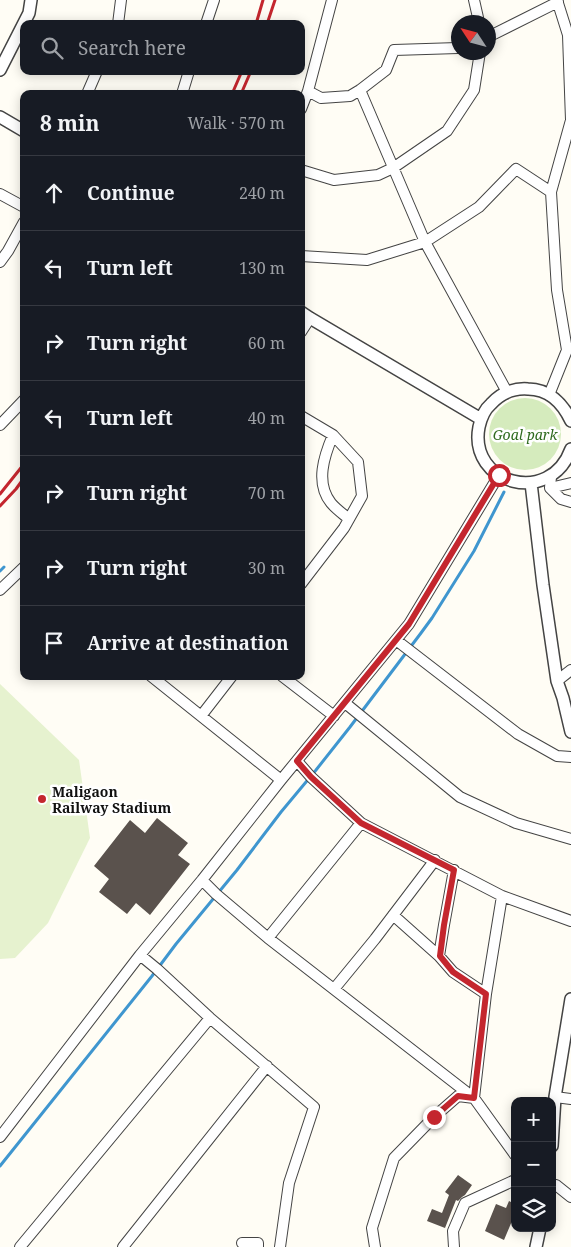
<!DOCTYPE html>
<meta charset="utf-8">
<style>
:root{--surface:#171b24;--page:#20242c;--text:#f1f3f6;--muted:#9ea1a6;--line:#363941}
body{margin:0;font-family:"Noto Serif",serif;background:var(--page);color:var(--text)}
.controls{position:absolute;right:15px;bottom:15px;display:grid;overflow:hidden;border-radius:10px;box-shadow:0 2px 12px #0003}
.controls button{width:45px;height:45px;display:grid;place-items:center;padding:0;border:0;border-bottom:1px solid var(--line);background:var(--surface);color:var(--text);font:25px sans-serif}
.compass{position:absolute;left:451px;top:15px;width:45px;height:45px;border-radius:50%;background:var(--surface);box-shadow:0 2px 12px #0003;rotate:306deg}
.stop{position:absolute;width:15px;height:15px;margin:-11px;border:4px solid #c4262e;border-radius:50%;background:#fff}
.stop.end{background:#c4262e;border-color:#fff;box-shadow:0 1px 5px #0008}
.list{margin:0;padding:0;list-style:none}
h2{display:flex;justify-content:space-between;align-items:center;height:65px;margin:0;padding:0 20px;font-size:21px}
h2 small{font-size:16px;font-weight:400;color:var(--muted)}
.list li{display:grid;grid-template-columns:32px 1fr auto;gap:15px;align-items:center;box-sizing:border-box;height:75px;padding:0 20px;border-top:1px solid var(--line)}
.list b{display:block;font-size:19px;white-space:nowrap}
.list em{font-size:16px;font-style:normal;color:var(--muted)}
.icon{flex:none;width:28px;height:28px;fill:none;stroke:currentColor;stroke-width:2;stroke-linecap:round;stroke-linejoin:round}
.map{position:relative;flex:none;width:571px;height:1247px;overflow:hidden}
.search{position:absolute;background:var(--surface);box-shadow:0 2px 12px #0003;left:20px;top:20px;width:285px;height:55px;display:flex;align-items:center;gap:12px;box-sizing:border-box;padding:0 18px;border-radius:10px;color:var(--muted);font-size:19px}
.panel{position:absolute;background:var(--surface);box-shadow:0 2px 12px #0003;left:20px;top:90px;width:285px;height:590px;border-radius:10px}
.map>svg:first-child{display:block}
</style>
<div class="map">
<svg width="571" height="1247" viewBox="0 0 571 1247">
<rect width="100%" height="100%" fill="#fffdf5"/>
<path fill="#d5ebbd" d="M489 434a36 36 0 1 1 72 0a36 36 0 1 1-72 0Z"/>
<path fill="#e6f2cf" d="M0 684 79 760 90 838 48 923 15 958 0 959Z"/>
<g fill="none" stroke-linecap="round" stroke-linejoin="round">
<path stroke="#3f96cf" stroke-width="3" d="M0 571 4 567
M0 1166 152 976 176 944 237 870 281 812 316 770 350 727 421 633 432 618 474 551 504 492"/>
</g>
<path fill="#5a524d" d="M157 818 188 843 178 855 190 864 150 915 136 903 127 914 99 892 109 879 94 866 130 820 145 833Z
M458 1175 472 1185 465 1195 462 1197 458 1201 456 1200 445 1228 427 1221 432 1209 442 1213 449 1195 445 1192Z
M509 1201 515 1204V1222L512 1221 504 1240 485 1231 496 1204 506 1208Z"/>
<g fill="none" stroke-linecap="round" stroke-linejoin="round">
<defs>
<path id="minor" d="M474 0 479 22
M118 24 121 0
M206 24 214 0
M488 37 558 2
M360 90 425 242 507 392
M308 91 321 98 350 96 360 90 386 70 394 50 458 48
M87 94 97 71
M182 94 189 71
M301 109 308 91 332 0
M301 170 334 180 378 175 393 168 447 131 474 90 480 52
M0 194 24 207
M301 256 367 260 425 242 479 207 516 169 551 192
M0 262 8 251 24 222
M301 332 310 318
M549 395 567 350 557 290 551 192 571 120 568 35 557 0
M301 416 333 435 358 462 362 496 344 528 301 584
M0 425 24 400
M333 435C324 456 315 483 331 503 336 509 343 514 349 519
M551 476 550 488 571 483
M550 488 561 499 571 502
M0 590 24 567
M396 640 518 734 557 756 571 757
M151 676 281 780
M282 676 334 716
M557 681 571 670
M345 703 460 797 516 823 571 839
M201 716 232 676
M297 761 311 777 361 823 502 896 571 921
M454 870 444 925 439 956 453 972 486 994
M202 880 216 894 268 938 474 1098 515 1155
M393 915 439 956
M268 938 361 823
M140 955 157 969 210 1018 314 1107 289 1183 280 1247
M334 989 375 939 435 860
M555 1097 571 1099
M0 1137 140 955 202 880 281 780 409 624 499 475
M552 1184 556 1185 571 1197
M242 1243H258V1247
M20 1247 210 1018
M123 1247 267 1066
M375 1247 372 1228 394 1158 434 1117 458 1096 474 1098 486 994 502 896
M454 1247 453 1231 465 1203 515 1180"/>
<path id="tertiary" d="M0 70 29 13 31 0
M0 117 24 131
M301 312 310 318 481 419
M571 421C563 404 549 389 528 389 514 388 501 393 491 404 484 410 481 418 479 427 468 484 550 507 571 449
M531 483 543 585 557 681 563 698 571 732
M552 1146 555 1097 571 999
M536 1247 540 1228"/>
</defs>
<use href="#minor" stroke="#444" stroke-width="12"/>
<use href="#tertiary" stroke="#444" stroke-width="14"/>
<use href="#minor" stroke="#fff" stroke-width="10"/>
<use href="#tertiary" stroke="#fff" stroke-width="11"/>
<path stroke="#c4262e" stroke-width="3" d="M256 24 263 0
M267 24 275 0
M232 94 242 71
M241 94 251 71
M0 494 24 464
M0 506 16 489 24 478"/>
</g>
<g fill="none" stroke-linecap="round" stroke-linejoin="round">
<path stroke="#c4262e" stroke-width="6" d="M434 1117 458 1096 474 1098 486 994 453 972 440 956 444 925 454 870 361 823 311 777 297 761 409 624 499 475"/>
</g>
<circle fill="#c4262e" stroke="#fff" stroke-width="2" cx="42" cy="799" r="5"/>
<g text-anchor="middle" dominant-baseline="central" stroke-width="5" stroke-linejoin="round" paint-order="stroke">
<g font-size="14" font-style="italic" fill="#2f6b1f" stroke="#fff">
<text x="525" y="434">Goal park</text>
</g>
<g font-size="14" font-weight="bold" fill="#111" stroke="#fff" text-anchor="start">
<text x="52" y="791">Maligaon<tspan x="52" dy="16">Railway Stadium</tspan></text>
</g>
</g>
</svg>
<div class="controls">
<button>+</button>
<button>−</button>
<button><svg class="icon" aria-label="layers" viewBox="0 0 24 24"><path d="M12 4l9 5-9 5-9-5zM3 14l9 5 9-5"/></svg></button>
</div>
<svg class="compass" viewBox="-18 -18 36 36"><path d="M0-13l5 13h-10z" fill="#e53935"/><path d="M0 13l5-13h-10z" fill="#9ea1a6"/></svg>
<div class="stop" style="left:499px;top:475px"></div>
<div class="stop end" style="left:434px;top:1117px"></div>
<div class="search"><svg class="icon" aria-label="search" viewBox="0 0 24 24"><circle cx="10" cy="10" r="6"/><path d="M15 15l6 6"/></svg>Search here</div>
<section class="panel">
<h2>8 min<small>Walk · 570 m</small></h2>
<ul class="list">
<li><svg class="icon" aria-label="ahead" viewBox="0 0 24 24"><path d="M12 20V5M6 11l6-6 6 6"/></svg><div><b>Continue</b></div><em>240 m</em></li>
<li><svg class="icon" aria-label="left" viewBox="0 0 24 24"><path d="M17 20v-9H6M10 6l-5 5 5 5"/></svg><div><b>Turn left</b></div><em>130 m</em></li>
<li><svg class="icon" aria-label="right" viewBox="0 0 24 24"><path d="M7 20v-9h11M14 6l5 5-5 5"/></svg><div><b>Turn right</b></div><em>60 m</em></li>
<li><svg class="icon" aria-label="left" viewBox="0 0 24 24"><path d="M17 20v-9H6M10 6l-5 5 5 5"/></svg><div><b>Turn left</b></div><em>40 m</em></li>
<li><svg class="icon" aria-label="right" viewBox="0 0 24 24"><path d="M7 20v-9h11M14 6l5 5-5 5"/></svg><div><b>Turn right</b></div><em>70 m</em></li>
<li><svg class="icon" aria-label="right" viewBox="0 0 24 24"><path d="M7 20v-9h11M14 6l5 5-5 5"/></svg><div><b>Turn right</b></div><em>30 m</em></li>
<li><svg class="icon" aria-label="arrive" viewBox="0 0 24 24"><path d="M6 21V4h12l-3 4 3 4H6"/></svg><div><b>Arrive at destination</b></div></li>
</ul>
</section>
</div>
